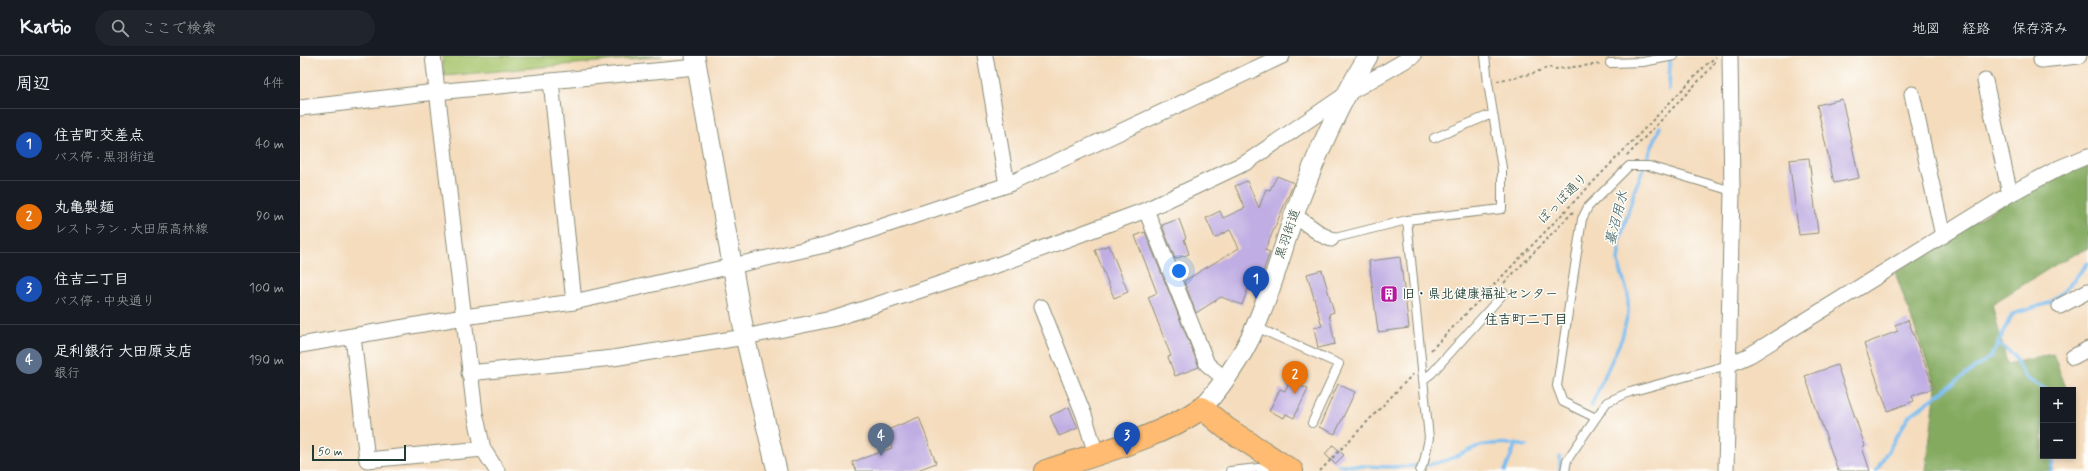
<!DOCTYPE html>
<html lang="ja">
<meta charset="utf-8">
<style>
:root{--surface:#171b24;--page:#20242c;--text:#f1f3f6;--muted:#9ea1a6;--line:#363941;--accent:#0b8043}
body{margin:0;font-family:Mynerve,"Klee One",sans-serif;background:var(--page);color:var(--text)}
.controls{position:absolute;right:12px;bottom:12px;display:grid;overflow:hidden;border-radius:0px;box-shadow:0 2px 6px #0003}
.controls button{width:36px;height:36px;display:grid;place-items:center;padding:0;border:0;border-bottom:1px solid var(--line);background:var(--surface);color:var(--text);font:20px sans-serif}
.scale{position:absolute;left:12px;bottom:10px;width:94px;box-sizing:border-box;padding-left:4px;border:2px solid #1f3d34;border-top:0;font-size:11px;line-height:14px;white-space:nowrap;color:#1f3d34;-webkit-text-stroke:3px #fdfcf7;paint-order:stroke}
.you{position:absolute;left:879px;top:215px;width:14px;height:14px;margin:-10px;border:3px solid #fff;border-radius:50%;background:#1a73e8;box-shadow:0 0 0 6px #1a73e833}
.badge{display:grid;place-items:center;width:26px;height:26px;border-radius:50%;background:var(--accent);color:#fff;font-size:13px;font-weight:700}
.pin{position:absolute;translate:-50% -33px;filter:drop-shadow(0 1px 2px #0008)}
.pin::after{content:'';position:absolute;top:21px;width:14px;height:12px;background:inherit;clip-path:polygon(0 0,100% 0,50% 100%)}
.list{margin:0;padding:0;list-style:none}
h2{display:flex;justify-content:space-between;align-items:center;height:52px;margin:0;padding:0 16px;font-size:17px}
h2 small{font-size:13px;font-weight:400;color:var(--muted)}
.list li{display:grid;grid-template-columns:26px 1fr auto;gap:12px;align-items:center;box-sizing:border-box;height:72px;padding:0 16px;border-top:1px solid var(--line)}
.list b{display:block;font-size:15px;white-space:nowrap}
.list p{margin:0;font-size:13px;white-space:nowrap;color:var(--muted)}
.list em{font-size:13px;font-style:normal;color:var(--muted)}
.icon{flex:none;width:22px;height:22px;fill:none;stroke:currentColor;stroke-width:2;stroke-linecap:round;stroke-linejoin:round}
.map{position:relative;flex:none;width:1788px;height:415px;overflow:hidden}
header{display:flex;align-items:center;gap:24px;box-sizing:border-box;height:56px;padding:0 20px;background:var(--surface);border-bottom:1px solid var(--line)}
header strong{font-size:19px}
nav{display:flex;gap:22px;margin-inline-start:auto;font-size:14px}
.search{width:280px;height:36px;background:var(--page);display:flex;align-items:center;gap:10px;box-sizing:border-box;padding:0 14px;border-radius:22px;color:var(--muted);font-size:15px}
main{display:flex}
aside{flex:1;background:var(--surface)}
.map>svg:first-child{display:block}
</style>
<header>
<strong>Kartio</strong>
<div class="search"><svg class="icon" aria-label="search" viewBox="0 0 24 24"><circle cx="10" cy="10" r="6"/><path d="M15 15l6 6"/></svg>ここで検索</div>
<nav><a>地図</a><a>経路</a><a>保存済み</a></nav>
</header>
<main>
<aside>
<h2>周辺<small>4件</small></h2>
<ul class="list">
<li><span class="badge" style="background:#1a4fb4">1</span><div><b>住吉町交差点</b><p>バス停 · 黒羽街道</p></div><em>40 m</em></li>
<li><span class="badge" style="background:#e8710a">2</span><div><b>丸亀製麺</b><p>レストラン · 大田原高林線</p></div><em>90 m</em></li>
<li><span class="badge" style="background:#1a4fb4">3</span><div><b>住吉二丁目</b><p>バス停 · 中央通り</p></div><em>100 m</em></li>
<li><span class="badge" style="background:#5c6f8a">4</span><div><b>足利銀行 大田原支店</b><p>銀行</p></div><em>190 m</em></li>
</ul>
</aside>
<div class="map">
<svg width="1788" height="415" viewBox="0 0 1788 415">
<rect width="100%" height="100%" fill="#fdfcf7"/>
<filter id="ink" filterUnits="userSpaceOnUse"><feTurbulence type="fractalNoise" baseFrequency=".025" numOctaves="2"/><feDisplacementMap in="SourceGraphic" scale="8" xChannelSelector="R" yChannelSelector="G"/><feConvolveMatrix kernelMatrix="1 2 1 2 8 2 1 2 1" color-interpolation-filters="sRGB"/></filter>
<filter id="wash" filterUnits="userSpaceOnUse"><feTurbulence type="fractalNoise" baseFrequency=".012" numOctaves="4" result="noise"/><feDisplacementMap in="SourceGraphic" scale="16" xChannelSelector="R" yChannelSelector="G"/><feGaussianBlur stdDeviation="0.9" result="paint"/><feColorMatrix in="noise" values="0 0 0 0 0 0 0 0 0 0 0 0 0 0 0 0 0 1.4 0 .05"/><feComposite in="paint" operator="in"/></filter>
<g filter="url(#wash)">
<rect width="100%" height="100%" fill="#f4dcbd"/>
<path fill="#a6c46c" stroke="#628050" d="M142 0H362L144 20Z"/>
<path fill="#84aa60" stroke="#52744a" d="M1788 105V192L1763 204 1692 248 1707 308 1753 298 1767 334H1743V400H1755L1749 415H1626L1636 332 1595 216 1713 141Z"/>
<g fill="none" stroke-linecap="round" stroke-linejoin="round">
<path stroke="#7bbdf0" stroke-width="3.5" d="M1369 34 1370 1
M1699 289 1714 299 1719 311 1729 324 1747 334
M1291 350 1322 282 1328 257V238L1318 206 1320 184 1335 133 1360 71
M1039 409C1069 410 1101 413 1131 408 1148 406 1162 397 1177 391 1191 386 1213 387 1226 390
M1205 415 1216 387
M1260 415V401
M1576 415 1609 360 1690 301C1701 287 1703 272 1713 258L1749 247 1766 233 1788 207
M1751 415 1754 400"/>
</g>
<g id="blocks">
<path fill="#bfade3" d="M1542 43 1559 122 1534 127 1517 49Z
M1509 102 1518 177 1499 179 1489 104Z
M977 120 994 127 965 194 970 196 962 219 954 216 942 249 921 241 896 257 884 225 939 192 930 174 915 182 906 162 920 155 923 162 945 152 935 130 947 125 959 152 966 133 970 134Z
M879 163 886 182 884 183 889 198 875 203 862 169Z
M845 176 899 311 875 320 868 301 871 300 848 241 857 237 835 180Z
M809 189 828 236 814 242 795 194Z
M1100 201 1109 272 1078 276 1069 205Z
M1022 214 1034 256 1029 258 1035 288 1018 292 1014 272 1022 270 1007 218Z
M1608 264 1634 332 1612 340 1614 345 1588 355 1564 288 1598 275 1595 269Z
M1537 309 1565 390 1562 391 1570 415H1538L1505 320Z
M990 325 1008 333 994 362 986 358 984 362 969 355 980 333 985 335Z
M1038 328 1055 336 1035 378 1019 371Z
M769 351 778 372 759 380 750 360Z
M619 361 636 407 615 415H556L552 406 592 392 585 375Z
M1033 389 1044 399 1035 408 1025 398Z"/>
</g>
</g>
<g filter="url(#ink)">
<use href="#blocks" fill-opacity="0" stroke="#8a8c78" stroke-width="1"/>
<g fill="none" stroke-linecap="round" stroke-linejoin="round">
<defs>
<path id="service" d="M1310 7 1343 6 1374 0
M1134 82 1187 60 1193 59
M1107 164 1129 382 1124 406 1120 415
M1031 183 1107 164 1202 153V112L1188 27 1185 0
M956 271 1039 308 1012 367
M1123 324 1132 317 1204 237
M1296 362 1263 346 1257 330 1282 163 1288 151 1329 110H1349L1432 135
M930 415 968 411 976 408
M1265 415 1267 404 1307 346 1330 336 1428 309"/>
<path id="minor" d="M133 0 175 357 183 393 197 415
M685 0 707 129
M1741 4 1779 0
M251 25 274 246
M1685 25 1710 138
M1612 38 1643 180
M0 52 136 36 396 11
M846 154 907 308 925 323
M994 159 1022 179 1031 183
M1760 250 1788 235
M741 251 784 359 796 398
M53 280 67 404 183 393
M0 289 164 261 274 246 529 188 707 129 982 0
M1773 301 1788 293
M1428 309 1450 299 1710 138 1759 112 1788 100
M169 317 313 302 445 281 536 262 700 208 846 154 947 106 1045 39 1113 0
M1426 415 1432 135 1430 0"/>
<path id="tertiary" d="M395 0 445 281 477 415
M902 352C927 324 948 292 961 257 974 225 983 192 994 159 1014 104 1038 50 1068 0"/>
<path id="primary" d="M746 415C798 397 856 383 902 352L926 372 992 415"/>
</defs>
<use href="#service" stroke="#8a8c78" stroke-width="10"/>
<use href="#minor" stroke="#8a8c78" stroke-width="17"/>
<use href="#tertiary" stroke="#8a8c78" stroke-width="21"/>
<use href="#primary" stroke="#8a8c78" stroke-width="24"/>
<path stroke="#8a8c78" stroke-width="2" stroke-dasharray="3 3" stroke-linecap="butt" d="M1197 25 1234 17 1249 11 1255 13 1301 8
M1327 100 1410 13 1416 4
M1204 227 1274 155
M1131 294 1407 8 1416 1
M1020 415 1113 318"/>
<use href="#service" stroke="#fff" stroke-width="8"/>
<use href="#minor" stroke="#fff" stroke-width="15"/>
<use href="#tertiary" stroke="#fff" stroke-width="19"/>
<use href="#primary" stroke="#ffbb71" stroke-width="22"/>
</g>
</g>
<defs>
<symbol id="building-square" viewBox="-11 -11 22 22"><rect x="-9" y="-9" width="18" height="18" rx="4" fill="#b5179e" stroke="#fdfcf7"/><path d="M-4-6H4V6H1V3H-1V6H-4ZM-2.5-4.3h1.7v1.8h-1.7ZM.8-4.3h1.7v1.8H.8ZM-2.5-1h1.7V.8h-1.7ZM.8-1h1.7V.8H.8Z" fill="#fff"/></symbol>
</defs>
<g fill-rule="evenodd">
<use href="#building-square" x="1079" y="228" width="20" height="20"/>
</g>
<g text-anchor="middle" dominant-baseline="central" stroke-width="3" stroke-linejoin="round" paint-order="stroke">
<g font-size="13" fill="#1f3d34" stroke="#fdfcf7">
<text transform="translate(1263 143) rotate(-46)">ぽっぽ通り</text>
<text transform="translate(988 178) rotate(-71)">黒羽街道</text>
</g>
<g font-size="13" font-weight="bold" fill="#1f3d34" stroke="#fdfcf7" text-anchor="start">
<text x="1102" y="238">旧・県北健康福祉センター</text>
</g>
<g font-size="14" font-style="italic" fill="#365d63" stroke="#fdfcf7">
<text transform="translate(1317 162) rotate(-76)">蟇沼用水</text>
</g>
<g font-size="14" font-weight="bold" fill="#1f3d34" stroke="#fdfcf7">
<text x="1226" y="264">住吉町二丁目</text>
</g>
</g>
</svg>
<div class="controls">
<button>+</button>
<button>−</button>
</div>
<div class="scale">50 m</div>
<div class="you"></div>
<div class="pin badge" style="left:956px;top:243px;background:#1a4fb4">1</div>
<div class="pin badge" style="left:995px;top:338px;background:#e8710a">2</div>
<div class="pin badge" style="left:827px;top:399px;background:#1a4fb4">3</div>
<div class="pin badge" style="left:581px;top:400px;background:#5c6f8a">4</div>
</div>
</main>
